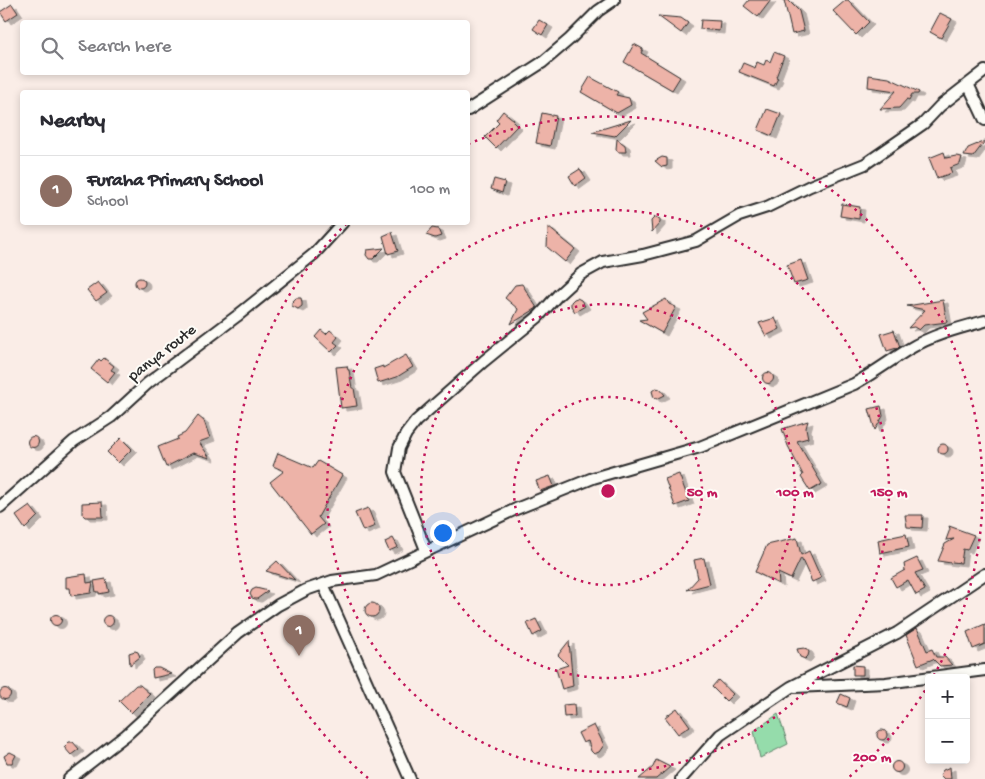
<!DOCTYPE html>
<meta charset="utf-8">
<style>
:root{--surface:#fff;--page:#f2f2f3;--text:#2b2b33;--muted:#7c7c81;--line:#e1e1e2;--accent:#db2777}
body{margin:0;font-family:"Gochi Hand",sans-serif;background:var(--page);color:var(--text)}
.controls{position:absolute;right:15px;bottom:15px;display:grid;overflow:hidden;border-radius:5px;box-shadow:0 2px 8px #0003}
.controls button{width:45px;height:45px;display:grid;place-items:center;padding:0;border:0;border-bottom:1px solid var(--line);background:var(--surface);color:var(--text);font:25px sans-serif}
.you{position:absolute;left:442px;top:532px;width:18px;height:18px;margin:-12px;border:4px solid #fff;border-radius:50%;background:#1a73e8;box-shadow:0 0 0 8px #1a73e833}
.badge{display:grid;place-items:center;width:32px;height:32px;border-radius:50%;background:var(--accent);color:#fff;font-size:16px;font-weight:700}
.pin{position:absolute;translate:-50% -41px;filter:drop-shadow(0 1px 2px #0008)}
.pin::after{content:'';position:absolute;top:26px;width:18px;height:15px;background:inherit;clip-path:polygon(0 0,100% 0,50% 100%)}
.list{margin:0;padding:0;list-style:none}
h2{display:flex;justify-content:space-between;align-items:center;height:65px;margin:0;padding:0 20px;font-size:21px}
h2 small{font-size:16px;font-weight:400;color:var(--muted)}
.list li{display:grid;grid-template-columns:32px 1fr auto;gap:15px;align-items:center;box-sizing:border-box;height:70px;padding:0 20px;border-top:1px solid var(--line)}
.list b{display:block;font-size:19px;white-space:nowrap}
.list p{margin:0;font-size:16px;white-space:nowrap;color:var(--muted)}
.list em{font-size:16px;font-style:normal;color:var(--muted)}
.icon{flex:none;width:28px;height:28px;fill:none;stroke:currentColor;stroke-width:2;stroke-linecap:round;stroke-linejoin:round}
.map{position:relative;flex:none;width:985px;height:779px;overflow:hidden}
.search{position:absolute;background:var(--surface);box-shadow:0 2px 8px #0003;left:20px;top:20px;width:450px;height:55px;display:flex;align-items:center;gap:12px;box-sizing:border-box;padding:0 18px;border-radius:5px;color:var(--muted);font-size:19px}
.panel{position:absolute;background:var(--surface);box-shadow:0 2px 8px #0003;left:20px;top:90px;width:450px;height:135px;border-radius:5px}
.map>svg:first-child{display:block}
</style>
<div class="map">
<svg width="985" height="779" viewBox="0 0 985 779">
<defs>
<filter id="shadow"><feDropShadow dx="5" dy="3" stdDeviation="0" flood-color="#0004"/></filter>
</defs>
<rect width="100%" height="100%" fill="#faede7"/>
<filter id="ink" filterUnits="userSpaceOnUse"><feTurbulence type="fractalNoise" baseFrequency=".02" numOctaves="2"/><feDisplacementMap in="SourceGraphic" scale="10" xChannelSelector="R" yChannelSelector="G"/><feConvolveMatrix kernelMatrix="1 2 1 2 8 2 1 2 1" color-interpolation-filters="sRGB"/></filter>
<g filter="url(#ink)">
<path fill="#95dcab" stroke="#60846b" d="M778 714 788 744 760 758 754 731Z"/>
<path fill="#edb3a8" stroke="#2b2b2b" filter="url(#shadow)" d="M749 0H771L758 17 744 6Z
M784 0H788L799 11 804 31 792 34Z
M846 0H848L869 22 856 35 833 11Z
M12 4 18 13 6 21 0 12Z
M940 13 952 19 941 38 930 32Z
M658 16 681 18 688 23 681 33Z
M539 20 548 25 542 35 533 29Z
M701 20 720 21 719 31 700 29Z
M634 44 643 49 641 53 680 77 672 90 624 62Z
M774 52 784 56 776 77 778 78 774 86 739 72 743 63 755 68 757 62 764 65 766 60 770 62Z
M869 75 889 78 919 92 918 94H912L909 100 907 99 899 108 880 109 896 91 868 87Z
M590 77 618 92 616 95 629 98 631 105 617 113 581 92Z
M767 109 781 114 772 136 758 130Z
M503 111 514 120 513 122 517 126 496 148 485 137 499 123 496 120Z
M542 113 556 116 550 146 536 143Z
M631 120 615 136 592 132Z
M617 139 625 145 626 152H618L616 149Z
M985 141 973 157 964 156 968 148Z
M944 152 946 158 956 156 962 157 960 164 950 168 952 173 937 178 929 158Z
M662 157 667 158V166L662 167 655 161Z
M580 169 586 178 575 186 569 176Z
M494 179 505 182 502 193 491 189Z
M842 204 860 207 859 219 840 216Z
M655 217 660 219V223L652 232 651 221Z
M548 227 575 249 565 262 547 247Z
M432 228 438 229 441 236 435 238 426 235Z
M392 232 398 251 388 254 383 236Z
M384 248 373 259H369L366 255 367 250Z
M801 260 808 280 794 284 787 265Z
M135 283a5 5 0 1 1 10 0a5 5 0 1 1-10 0Z
M98 282 107 293 96 301 87 290Z
M522 284 537 308 511 324 518 309 505 298 515 285Z
M296 298H301L302 303V306L298 309 292 306V302Z
M577 298 581 300 585 306 575 312 571 306V302L574 299Z
M666 299 669 304 676 307 662 333 639 320 647 319 642 312Z
M943 300 947 322 924 325 919 330 914 327 908 328 925 310 907 306Z
M775 318 780 329 766 336 759 323Z
M321 330 326 334 330 330 338 337 334 342 338 345 331 352 315 337Z
M894 330 900 347 887 351 881 334Z
M406 355 413 367 397 377 378 383 374 369 383 366V368Z
M104 358 114 366 111 370 115 372 107 382 91 369 99 359 101 361Z
M347 366 348 370H349L352 388H354L357 406 341 408 336 367Z
M762.5 378a5.5 5.5 0 1 1 11 0a5.5 5.5 0 1 1-11 0Z
M656 388 660 389 665 395 657 399 654 398 652 391Z
M881 406 883 416 875 430 869 409Z
M198 416 204 421 210 438 199 442 210 458 193 453 166 467 158 447 178 439 177 437 185 433Z
M808 421 806 428 808 438 797 441 822 484 810 491 801 477 803 475 788 446 782 429Z
M27.5 442a5.5 5.5 0 1 1 11 0a5.5 5.5 0 1 1-11 0Z
M121 438 132 449 118 463 107 452Z
M938 449a5 5 0 1 1 10 0a5 5 0 1 1-10 0Z
M278 453 313 468 318 461 342 475 318 517 324 524 311 534 270 482 284 471 273 466Z
M679 474 689 501 675 506 665 479Z
M550 476 554 486 540 491 536 481Z
M102 502 103 517H85L82 514V503Z
M30 506 38 516 25 529 16 516Z
M368 508 375 526 363 531 355 513Z
M905 515H923L922 528 907 527Z
M949 526 974 535 967 550 963 549 961 563 952 562 951 563 938 561 945 544 954 539 946 540 950 529Z
M906 534 909 547 880 553 878 540Z
M393 538 398 547 389 551 385 542Z
M797 538 801 555 809 551 821 578 812 582 801 558 791 579 778 573 779 584 755 572 767 545Z
M704 558 710 584 687 590 698 578 694 560Z
M917 558 923 570 915 573 925 590 916 595 908 580 896 587 891 578 905 570 904 564Z
M277 561 295 580 266 571Z
M86 574 87 583 93 582 91 593 71 596 70 588H66V577Z
M106 579 109 592 99 594V592H96L94 581Z
M256 588 268 591 257 599H255L252 598 250 594 252 590Z
M365 610a7 7 0 1 1 14 0a7 7 0 1 1-14 0Z
M50.5 620a5.5 5.5 0 1 1 11 0a5.5 5.5 0 1 1-11 0Z
M102.5 621a5.5 5.5 0 1 1 11 0a5.5 5.5 0 1 1-11 0Z
M536 619 542 631 533 636 527 623Z
M985 624V644L973 649 967 632Z
M917 628 927 651 932 649 936 657H945L952 665 940 666 933 659 918 665 906 635Z
M569 641 573 686 562 689 556 669 568 665 558 655Z
M804 648 807 649 809 652 808 656 805 659 800 657 797 649Z
M135 651 138 652 140 657 130 665 129 653Z
M853 665 863 666V675H853Z
M154 668H159L171 674 153 678 152 670Z
M718 680 733 694 726 701 712 687Z
M136 685H140L150 694 131 713 119 701Z
M-0.5 694a5.5 5.5 0 1 1 11 0a5.5 5.5 0 1 1-11 0Z
M841 694 850 698 847 707 837 703Z
M574 704 575 716 564 717 563 705Z
M677 708 690 726 678 734 665 717Z
M594 725 604 745 599 752 594 754 591 751 588 741 583 743 578 733Z
M877 735a5 5 0 1 1 10 0a5 5 0 1 1-10 0Z
M69 742H73L79 749 71 755 64 747Z
M10 752 16 755 12 763H7L4 756Z
M656 760 670 767 656 779H639L653 767Z
M891.5 767a5.5 5.5 0 1 1 11 0a5.5 5.5 0 1 1-11 0Z
M950 767 951 779H944L940 775 943 770Z"/>
<g fill="none" stroke-linecap="round" stroke-linejoin="round">
<defs>
<path id="minor" d="M968 84 985 120
M468 110 543 62 570 39 598 11 614 0
M0 507 74 441 111 417 148 383 237 316 314 254 343 222
M426 550 395 472 399 448 406 434 416 421 484 361 538 317 558 295 581 274 603 262 643 255 696 241 739 216 767 207 810 186 865 164 923 124 940 106 985 71
M323 584 410 779
M795 687 886 683 985 670
M69 779 126 735 238 633 278 605 306 590 332 581 376 575 516 509 593 478 700 447 854 384C874 373 891 360 909 349 932 335 959 328 985 321
M681 779 720 735 791 687 897 633 985 574"/>
</defs>
<use href="#minor" stroke="#2b2b2b" stroke-width="14"/>
<use href="#minor" stroke="#fdfcf7" stroke-width="10"/>
</g>
</g>
<g fill="none" stroke="#c2185b" stroke-width="2.5" stroke-dasharray="2.5 5">
<circle cx="608" cy="491" r="94"/>
<circle cx="608" cy="491" r="187"/>
<circle cx="608" cy="491" r="281"/>
<path d="M929 684A374 374 0 0 1 848 778M368 778A374 374 0 0 1 346 224M468 144A374 374 0 0 1 934 675"/>
</g>
<g text-anchor="middle" dominant-baseline="central" stroke-width="4" stroke-linejoin="round" paint-order="stroke">
<g font-size="16" fill="#2b2b2b" stroke="#fdfcf7">
<text transform="translate(163 354) rotate(-38)">panya route</text>
</g>
</g>
<circle cx="608" cy="491" r="8" fill="#c2185b" stroke="#fdfcf7" stroke-width="2.5"/>
<g font-size="15" text-anchor="middle" font-weight="bold" fill="#c2185b" stroke="#fdfcf7" stroke-width="4" stroke-linejoin="round" paint-order="stroke">
<text x="702" y="496">50 m</text>
<text x="795" y="496">100 m</text>
<text x="889" y="496">150 m</text>
<text x="872" y="761">200 m</text>
</g>
</svg>
<div class="controls">
<button>+</button>
<button>−</button>
</div>
<div class="you"></div>
<div class="pin badge" style="left:299px;top:656px;background:#8d6e63">1</div>
<div class="search"><svg class="icon" aria-label="search" viewBox="0 0 24 24"><circle cx="10" cy="10" r="6"/><path d="M15 15l6 6"/></svg>Search here</div>
<section class="panel">
<h2>Nearby<small></small></h2>
<ul class="list">
<li><span class="badge" style="background:#8d6e63">1</span><div><b>Furaha Primary School</b><p>School</p></div><em>100 m</em></li>
</ul>
</section>
</div>
